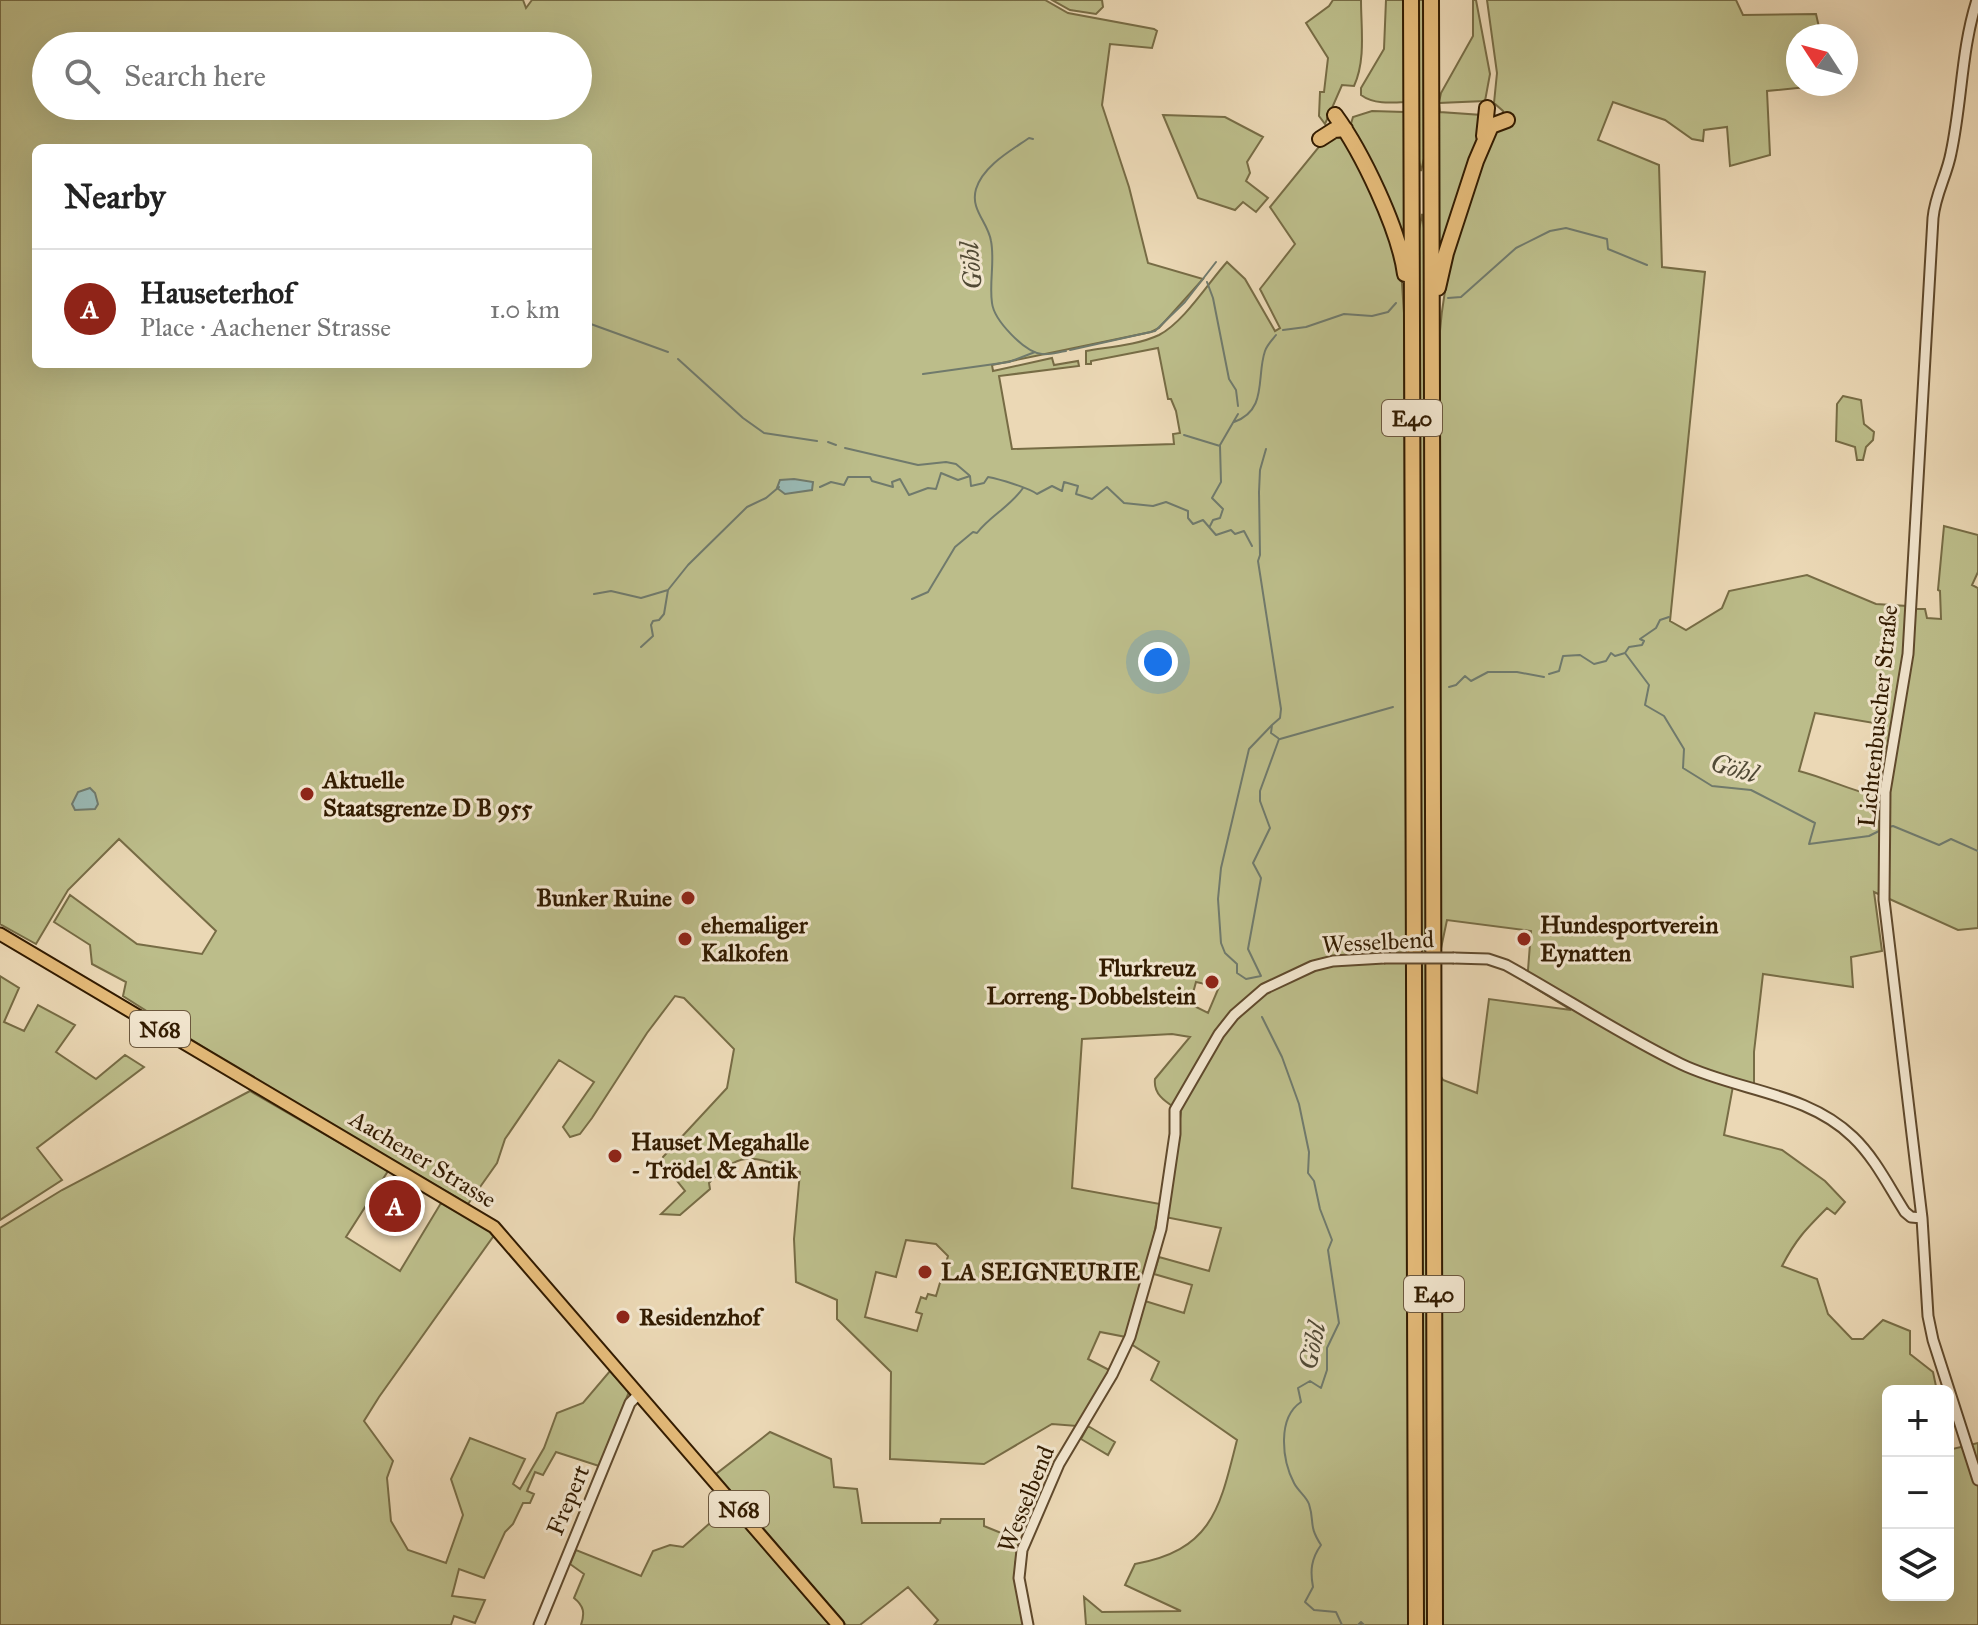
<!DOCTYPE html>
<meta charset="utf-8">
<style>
:root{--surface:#fff;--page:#f6f6f6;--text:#222;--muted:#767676;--line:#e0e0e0;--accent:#8f2418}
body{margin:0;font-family:"IM FELL Great Primer",serif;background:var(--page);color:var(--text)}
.controls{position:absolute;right:24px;bottom:24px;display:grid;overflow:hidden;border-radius:12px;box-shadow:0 8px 32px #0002}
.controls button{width:72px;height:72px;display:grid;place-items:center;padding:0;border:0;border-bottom:2px solid var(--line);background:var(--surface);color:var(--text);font:40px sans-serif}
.compass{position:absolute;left:1786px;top:24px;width:72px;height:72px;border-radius:50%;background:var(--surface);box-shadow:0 8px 32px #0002;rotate:306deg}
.you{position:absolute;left:1158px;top:662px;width:28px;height:28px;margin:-20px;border:6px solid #fff;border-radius:50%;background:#1a73e8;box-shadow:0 0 0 12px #1a73e833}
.badge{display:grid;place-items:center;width:52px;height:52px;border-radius:50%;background:var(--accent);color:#fff;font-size:26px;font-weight:700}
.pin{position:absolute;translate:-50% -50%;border:4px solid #fff;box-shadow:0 2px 8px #0006}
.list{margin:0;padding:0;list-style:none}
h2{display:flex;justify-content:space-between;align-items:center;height:104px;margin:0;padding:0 32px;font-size:34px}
h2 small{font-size:26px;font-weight:400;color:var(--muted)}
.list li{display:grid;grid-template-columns:52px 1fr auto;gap:24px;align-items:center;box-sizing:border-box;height:120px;padding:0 32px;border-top:2px solid var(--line)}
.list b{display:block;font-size:30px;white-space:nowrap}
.list p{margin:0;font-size:26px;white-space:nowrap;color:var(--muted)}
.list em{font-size:26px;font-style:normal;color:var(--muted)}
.icon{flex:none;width:44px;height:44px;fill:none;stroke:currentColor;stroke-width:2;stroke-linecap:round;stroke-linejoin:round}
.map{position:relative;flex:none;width:1978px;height:1625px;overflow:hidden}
.search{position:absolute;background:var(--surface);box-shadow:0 8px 32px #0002;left:32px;top:32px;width:560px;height:88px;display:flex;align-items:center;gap:20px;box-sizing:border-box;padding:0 28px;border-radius:44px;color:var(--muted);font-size:30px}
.panel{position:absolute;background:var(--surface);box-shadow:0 8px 32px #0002;left:32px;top:144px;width:560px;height:224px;border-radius:12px}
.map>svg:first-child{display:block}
</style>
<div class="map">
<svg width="1978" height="1625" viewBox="0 0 1978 1625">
<rect width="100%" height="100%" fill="#ebd8b5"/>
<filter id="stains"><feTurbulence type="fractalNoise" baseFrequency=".0025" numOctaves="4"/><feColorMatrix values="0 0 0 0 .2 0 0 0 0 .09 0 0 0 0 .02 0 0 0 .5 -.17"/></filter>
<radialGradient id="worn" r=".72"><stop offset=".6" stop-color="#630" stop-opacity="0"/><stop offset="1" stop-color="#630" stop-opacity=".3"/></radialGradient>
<path fill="#bcbd8a" stroke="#776c45" stroke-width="2" fill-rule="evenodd" d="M0 0H523L526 8 532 0H1045L1068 13 1154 29 1157 31 1152 48 1110 44 1102 105 1129 187 1148 263 1203 279 1159 328 1151 332 992 365 993 371 1052 358 1054 365 1078 361 1079 366 999 376 1012 449 1174 444 1173 434 1180 433 1176 411 1171 399H1168L1158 348 1091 361V364H1086V351C1109 347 1138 345 1159 335 1184 322 1208 283 1227 262L1245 279 1275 331 1280 328 1260 289 1295 244 1270 207 1322 143 1339 135 1345 138 1388 225 1401 270 1404 313 1409 1625H1086L1084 1597 1102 1612 1181 1611 1125 1585 1135 1564C1213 1550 1220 1507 1237 1440L1151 1380 1159 1362 1131 1344 1145 1301 1184 1313 1192 1285 1154 1274 1159 1257 1209 1271 1221 1228 1165 1217 1181 1112C1168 1103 1153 1096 1155 1079L1190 1037 1172 1034 1082 1039 1072 1188 1160 1204 1150 1255 1126 1337 1100 1332 1088 1359 1111 1371 1077 1426 1052 1424 984 1464 890 1459 891 1372 837 1319V1300L796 1282 794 1239 800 1172C758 1159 742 1146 709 1183L710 1189 680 1215 661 1214 685 1191 662 1162 663 1157 727 1088 734 1049 684 998 675 996 647 1033 592 1118 580 1134 570 1137 563 1127 594 1082 559 1060 505 1139 497 1163 468 1204 255 1080 123 996 126 982 92 964 90 945 54 922 70 895 137 944 202 954 216 931 119 839 68 890 36 944 0 924ZM46 46H578V106H46ZM36 148H588V364H36ZM1196 982 1219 987 1208 1013 1190 1004ZM906 1240 936 1244 948 1256 936 1296 928 1294 926 1299 921 1297 916 1312 922 1314 917 1331 865 1317 876 1272 896 1277Z
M1052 0H1102L1103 7 1096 14 1070 10Z
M1333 0H1361C1361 28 1366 60 1354 86L1342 85 1325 124 1319 116 1320 92H1324L1328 58 1306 23 1329 6Z
M1386 0H1403L1405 102C1390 103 1373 104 1361 95V88L1384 49Z
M1415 0H1428L1427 146 1421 171 1415 140Z
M1473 0H1476L1490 74 1485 101 1439 103 1440 112 1482 115 1483 127 1439 258V102L1441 93 1473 36Z
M1487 0H1736L1743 15 1816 14 1821 36H1798V84H1815L1817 86 1767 91 1770 155 1730 166 1727 127 1704 130 1703 141 1692 139 1665 120 1613 102 1598 140 1659 165 1662 267 1705 272 1670 621 1686 630 1722 608 1729 591 1807 575 1876 604 1907 606 1906 619H1915V609H1925L1927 618 1941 619 1940 591 1938 590 1944 526 1978 535V572L1972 585 1978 588V928L1958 930 1874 892 1882 951 1851 957 1853 987 1763 974 1754 1052V1092L1733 1086 1724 1135 1782 1150 1825 1181 1845 1202 1835 1214 1827 1208C1806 1229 1796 1239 1782 1266L1817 1279 1828 1314 1852 1339H1863L1883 1320 1910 1331V1354L1933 1372 1937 1391H1888V1595H1948V1450L1978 1443V1625H1442L1440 1075 1443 1080 1477 1093 1489 999 1571 1010 1527 983 1531 931 1447 920 1440 953V331C1445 263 1469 199 1489 134L1501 124 1503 111 1494 103 1497 73ZM1815 713 1886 725 1876 796C1849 790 1826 778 1799 771Z
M1372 111 1404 112 1405 245 1350 127 1353 117Z
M1163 115 1225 117 1263 137 1247 162 1250 173 1246 181 1268 198 1256 212 1243 202 1235 210 1198 198Z
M1422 214 1428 255 1432 1625H1419L1416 247Z
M1843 396 1861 400 1864 424 1874 432 1873 440 1866 447 1863 460H1857L1855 447 1836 441 1837 404Z
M0 976 19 988 4 1022 24 1031 38 1005 75 1025 56 1052 96 1079 125 1055 144 1067 37 1148 62 1180 0 1220Z
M250 1091 388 1171 346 1237 400 1271 441 1203 495 1234 379 1397 364 1421 393 1461 387 1478 391 1521 408 1550 446 1563 463 1515 451 1479 470 1438 525 1459 513 1484 520 1489 544 1448 557 1413 583 1403 610 1371 629 1392 599 1466 556 1452 543 1475 535 1472 527 1491 534 1494 530 1503H523L513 1524 505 1532 484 1578 459 1569 452 1596 485 1600 475 1623 454 1616 451 1625H0V1228L62 1190Z
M1088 1426 1115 1442 1108 1455 1081 1439Z
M770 1432 831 1459 834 1487 857 1489 862 1523H940L941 1519H984V1526L1023 1542 1015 1563 1024 1625H934L938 1620 908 1587 860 1625H846L716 1474Z
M728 1507 830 1625H581C585 1613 584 1606 574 1598L584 1574 570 1564 576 1550 641 1576 653 1551 670 1545 683 1547Z"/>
<path fill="#99b9b4" stroke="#707a6c" stroke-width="2" d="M794 479 813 482 812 490 785 494 777 488 780 480Z
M90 788 95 793 98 804 95 809 75 810 72 804 78 792Z"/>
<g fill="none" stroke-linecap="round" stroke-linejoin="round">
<path stroke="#707a6c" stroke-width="2" d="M1033 139 1029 138C1010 151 983 166 976 189 970 210 988 222 991 241 995 261 989 283 992 303 994 320 1024 352 1042 354 1050 355 1058 352 1066 351
M1207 282 1213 298 1229 379 1236 390 1238 406
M1448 298 1461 297 1516 248 1550 231 1566 228 1607 239 1608 249 1647 265
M588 323 668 352
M1283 330 1306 327 1344 314 1372 316 1388 312 1396 303
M1070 350 1155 331 1185 302 1216 262
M678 359 743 418 764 433 817 441
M923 374 1009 362 1035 352
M1234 422C1268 410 1256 377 1265 351 1267 345 1273 339 1276 335
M1184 435 1220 446 1221 482 1212 498 1223 509 1220 518 1213 520 1210 526
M828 442 836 445
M1220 445 1238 414
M845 448 918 465 946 462 956 464 969 475
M1266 449 1260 470 1259 492 1260 555 1258 561 1281 709 1280 718 1272 725 1271 733 1278 738
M820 487 831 482 844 485 848 477H870L872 481 893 487 892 482 900 479 909 495 928 488 936 489 941 473 958 480 970 476 971 486 984 483 988 477C999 479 1029 488 1037 494L1052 486 1062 491 1064 482 1078 486 1076 494 1092 499 1107 487 1124 503 1153 506 1166 502 1188 511V518L1193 524 1203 520 1216 535 1231 530 1235 534 1244 531 1252 546
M594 594 611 591 641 598 668 590 688 565 747 507 766 498 779 487
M912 599 928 592 955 547 973 532 977 533C991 515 1010 507 1023 488
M641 647 653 636 651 625 653 621 659 620 664 614 668 590
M1625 653 1629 647 1642 645 1644 641 1640 639 1656 628 1660 620 1669 617
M1549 674 1559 671 1563 656 1580 655 1594 664 1606 661 1611 653 1615 656 1625 653 1649 685 1645 705 1664 716 1684 749 1683 768 1712 786 1751 790 1815 823 1809 844 1869 836 1879 831
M1449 687 1456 685 1465 676 1471 681 1488 672H1517L1544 677
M1272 725 1249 749 1221 868 1218 899 1221 943 1225 953 1237 964V973L1246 979 1261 976 1248 949 1261 878 1253 863 1270 828 1260 801V791L1279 739
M1280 739 1393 707
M1889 827 1893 826 1939 845 1951 839 1978 851
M1262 1017 1282 1057 1299 1104 1309 1152 1308 1173 1314 1181 1320 1209 1332 1240 1328 1250 1339 1323 1327 1348V1370L1321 1388 1310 1381 1298 1388 1301 1402C1277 1418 1282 1460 1294 1483 1298 1491 1306 1496 1309 1504 1315 1523 1308 1525 1321 1545 1311 1559 1310 1571 1313 1587L1305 1602 1314 1610 1336 1612 1342 1625
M1358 1625 1361 1622 1364 1625"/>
<defs>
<path id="minor" d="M1977 0C1961 50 1962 102 1951 153 1947 175 1935 195 1933 218L1908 654 1885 792 1884 900 1922 1218 1928 1316 1933 1340 1978 1480
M1454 958 1488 959 1506 965C1564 997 1621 1035 1681 1064 1737 1091 1807 1092 1853 1137 1875 1158 1889 1187 1905 1212L1911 1217 1922 1218
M539 1625 630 1403 639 1394
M1028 1625 1019 1578 1022 1550 1059 1464 1112 1375 1130 1337 1161 1229 1175 1134V1110L1219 1034 1234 1015 1264 989 1313 966 1333 961 1384 958"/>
<path id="major" d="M0 934 494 1227 838 1625"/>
<path id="highway" d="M1411 0 1416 1625
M1431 0 1435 1625
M1335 115C1362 152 1399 229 1405 274
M1484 136 1487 108
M1320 139 1334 130 1345 129
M1438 288 1446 253 1476 161 1491 126 1507 120"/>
</defs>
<use href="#minor" stroke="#604a2d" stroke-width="13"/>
<use href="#major" stroke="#321b00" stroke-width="15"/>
<use href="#highway" stroke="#321b00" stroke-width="18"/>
<use href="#minor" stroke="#f2e6cf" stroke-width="9"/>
<use href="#major" stroke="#e6bc7a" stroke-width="11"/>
<use href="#highway" stroke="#e6bc7a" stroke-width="14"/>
<defs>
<path id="minor-bridge" d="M1384 958H1454"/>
</defs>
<use href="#minor-bridge" stroke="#604a2d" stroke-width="13" stroke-linecap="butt"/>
<use href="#minor-bridge" stroke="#f2e6cf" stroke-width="9"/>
</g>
<g fill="#8f2418" stroke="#f2e6cf" stroke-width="3">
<circle cx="307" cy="794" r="8"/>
<circle cx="688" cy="898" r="8"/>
<circle cx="685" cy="939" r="8"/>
<circle cx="1524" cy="939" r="8"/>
<circle cx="1212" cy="982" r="8"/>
<circle cx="615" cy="1156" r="8"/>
<circle cx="925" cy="1272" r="8"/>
<circle cx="623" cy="1317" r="8"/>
</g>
<g text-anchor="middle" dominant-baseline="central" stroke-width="6" stroke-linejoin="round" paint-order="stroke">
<g fill="#f2e6cf" stroke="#6c583e" stroke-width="2">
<rect x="1382" y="400" width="60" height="36" rx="6"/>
<rect x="130" y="1011" width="60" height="36" rx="6"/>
<rect x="1404" y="1276" width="60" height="36" rx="6"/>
<rect x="709" y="1491" width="60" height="36" rx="6"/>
</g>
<g font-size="22" font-weight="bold" fill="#321b00">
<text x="1412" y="418">E40</text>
<text x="160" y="1029">N68</text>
<text x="1434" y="1294">E40</text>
<text x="739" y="1509">N68</text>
</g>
<g font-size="24" fill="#321b00" stroke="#f2e6cf">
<text transform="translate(1878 716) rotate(-84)">Lichtenbuscher Straße</text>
<text transform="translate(1378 942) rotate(-3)">Wesselbend</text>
<text transform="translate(423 1159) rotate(31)">Aachener Strasse</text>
<text transform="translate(1026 1499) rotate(-68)">Wesselbend</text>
<text transform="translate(568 1500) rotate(-67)">Frepert</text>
</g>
<g font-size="24" font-weight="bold" fill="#321b00" stroke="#f2e6cf" text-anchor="start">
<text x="323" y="780">Aktuelle<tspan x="323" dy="28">Staatsgrenze D B 955</tspan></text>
<text x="672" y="898" text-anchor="end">Bunker Ruine</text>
<text x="701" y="925">ehemaliger<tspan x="701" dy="28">Kalkofen</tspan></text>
<text x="1540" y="925">Hundesportverein<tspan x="1540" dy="28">Eynatten</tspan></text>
<text x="1196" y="968" text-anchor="end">Flurkreuz<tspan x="1196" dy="28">Lorreng-Dobbelstein</tspan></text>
<text x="631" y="1142">Hauset Megahalle<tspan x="631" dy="28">- Trödel &amp; Antik</tspan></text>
<text x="941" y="1272">LA SEIGNEURIE</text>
<text x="639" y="1317">Residenzhof</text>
</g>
<g font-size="26" font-style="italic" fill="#514a36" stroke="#f2e6cf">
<text transform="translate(971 266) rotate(-95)">Göhl</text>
<text transform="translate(1734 768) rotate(16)">Göhl</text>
<text transform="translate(1312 1346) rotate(-77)">Göhl</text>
</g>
</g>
<rect width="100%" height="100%" filter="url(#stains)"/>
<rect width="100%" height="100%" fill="url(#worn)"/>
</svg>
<div class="controls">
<button>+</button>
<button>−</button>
<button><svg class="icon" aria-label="layers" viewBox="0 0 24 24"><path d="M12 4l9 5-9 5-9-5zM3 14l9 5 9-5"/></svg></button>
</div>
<svg class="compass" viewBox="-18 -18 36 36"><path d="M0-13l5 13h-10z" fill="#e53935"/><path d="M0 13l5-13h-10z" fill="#767676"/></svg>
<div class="you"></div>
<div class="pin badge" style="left:395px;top:1206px">A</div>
<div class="search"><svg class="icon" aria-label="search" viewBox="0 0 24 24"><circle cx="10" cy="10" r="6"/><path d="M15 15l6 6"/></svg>Search here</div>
<section class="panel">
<h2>Nearby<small></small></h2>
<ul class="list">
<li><span class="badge">A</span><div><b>Hauseterhof</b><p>Place · Aachener Strasse</p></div><em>1.0 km</em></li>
</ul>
</section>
</div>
